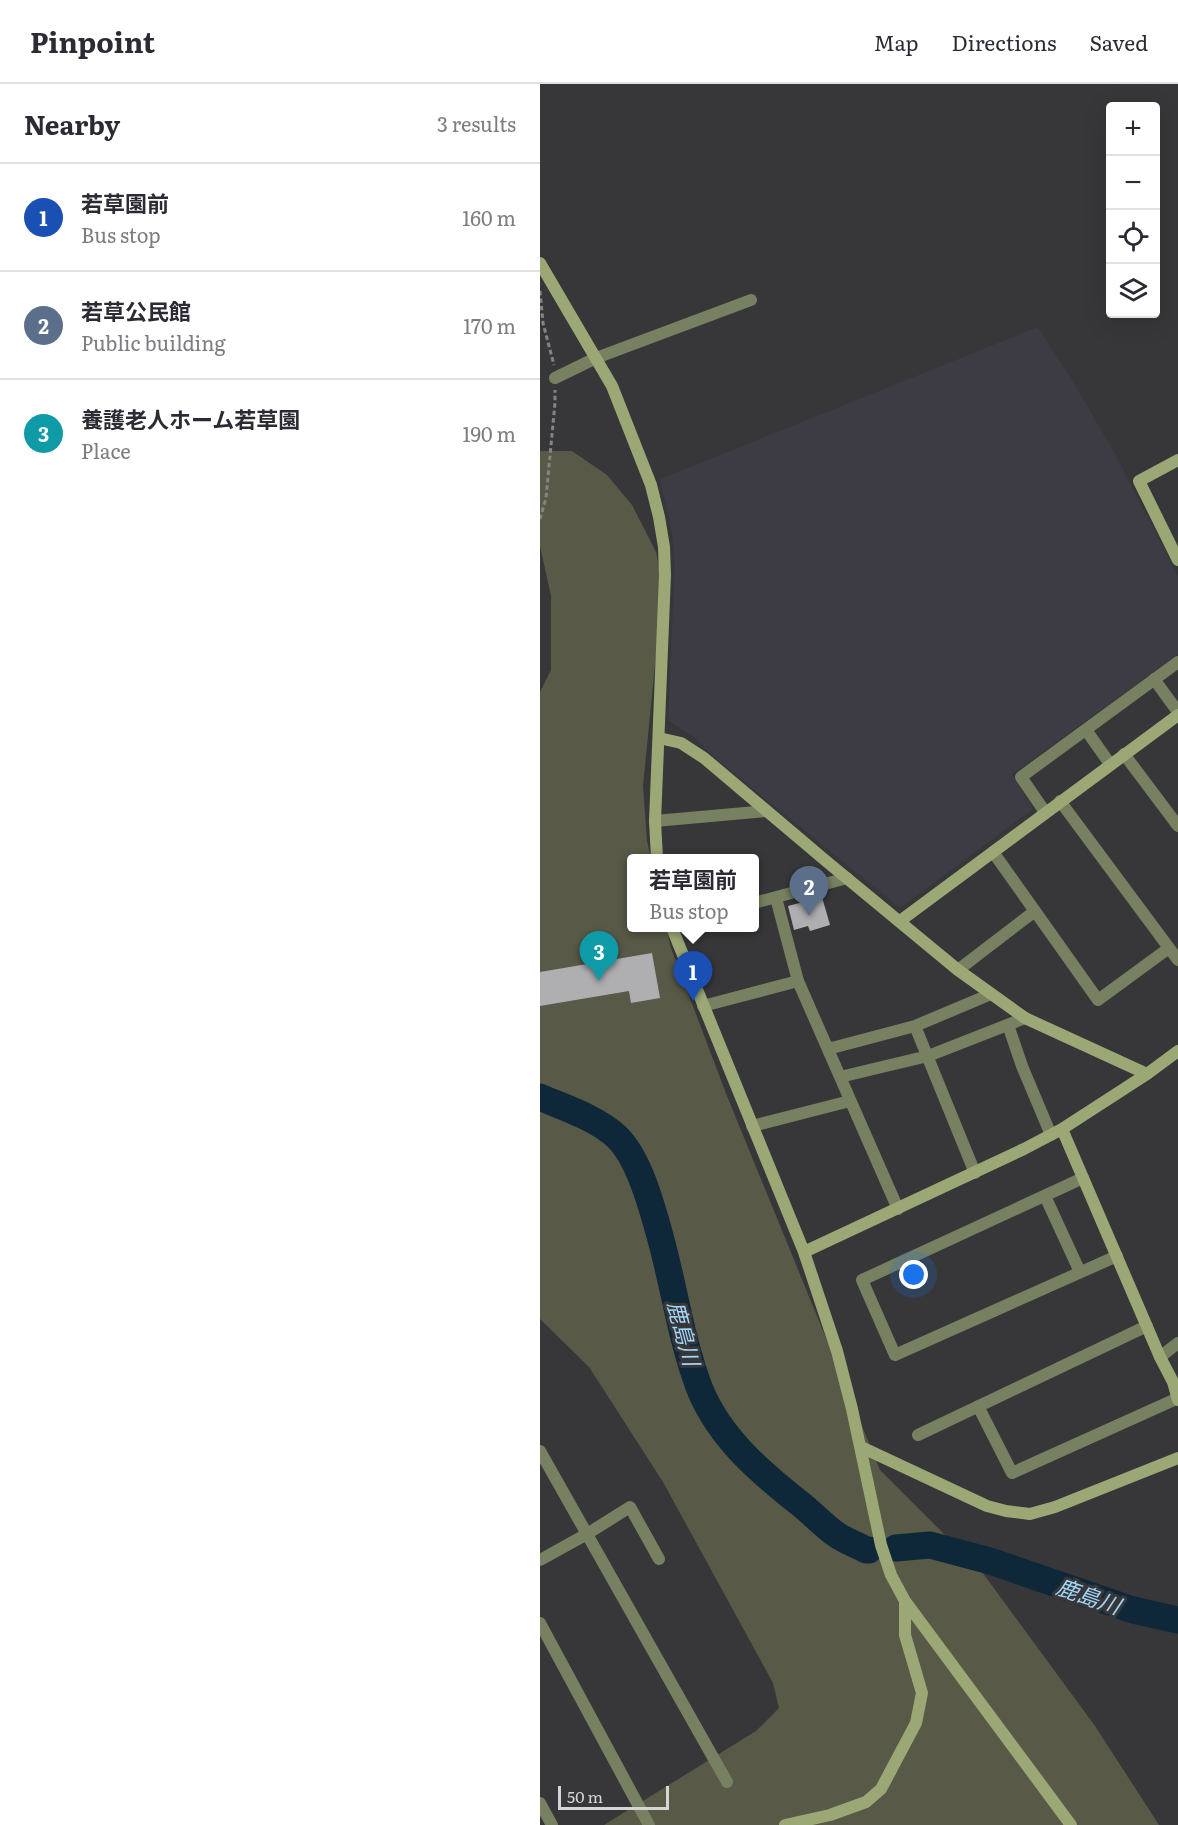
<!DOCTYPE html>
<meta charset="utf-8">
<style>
:root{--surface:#fff;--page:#f7f7f7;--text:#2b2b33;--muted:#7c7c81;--line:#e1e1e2;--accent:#0b8043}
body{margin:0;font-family:Literata,"Noto Sans JP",serif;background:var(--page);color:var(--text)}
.controls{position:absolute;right:18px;top:18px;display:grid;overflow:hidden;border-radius:6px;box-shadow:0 6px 24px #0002}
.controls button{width:54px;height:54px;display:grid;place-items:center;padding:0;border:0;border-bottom:2px solid var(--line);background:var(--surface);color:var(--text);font:30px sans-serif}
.scale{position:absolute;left:18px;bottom:15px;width:111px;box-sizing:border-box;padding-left:6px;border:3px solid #d5d5d6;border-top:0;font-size:16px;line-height:21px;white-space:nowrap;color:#d5d5d6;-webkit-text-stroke:4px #373739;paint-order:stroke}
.you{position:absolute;left:374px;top:1191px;width:21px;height:21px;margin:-15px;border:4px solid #fff;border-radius:50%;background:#1a73e8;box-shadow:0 0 0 9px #1a73e833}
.badge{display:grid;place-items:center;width:39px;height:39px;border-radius:50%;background:var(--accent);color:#fff;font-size:20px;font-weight:700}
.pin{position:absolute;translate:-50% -50px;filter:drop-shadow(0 2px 3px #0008)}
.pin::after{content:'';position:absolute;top:32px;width:21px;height:18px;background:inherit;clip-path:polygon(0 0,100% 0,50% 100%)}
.popup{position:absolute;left:87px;top:770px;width:132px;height:78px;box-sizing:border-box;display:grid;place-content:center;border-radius:6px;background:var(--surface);filter:drop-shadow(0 2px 4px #0005);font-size:20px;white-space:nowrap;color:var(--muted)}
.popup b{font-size:22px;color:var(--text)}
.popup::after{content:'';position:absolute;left:50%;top:100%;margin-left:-12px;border:12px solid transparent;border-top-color:var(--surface)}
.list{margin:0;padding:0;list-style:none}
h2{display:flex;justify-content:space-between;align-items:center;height:78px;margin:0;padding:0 24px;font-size:26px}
h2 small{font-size:20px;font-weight:400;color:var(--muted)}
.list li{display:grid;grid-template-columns:39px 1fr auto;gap:18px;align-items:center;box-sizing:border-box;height:108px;padding:0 24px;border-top:2px solid var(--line)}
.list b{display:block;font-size:22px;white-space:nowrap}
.list p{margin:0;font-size:20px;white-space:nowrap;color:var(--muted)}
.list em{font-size:20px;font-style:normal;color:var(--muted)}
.icon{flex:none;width:33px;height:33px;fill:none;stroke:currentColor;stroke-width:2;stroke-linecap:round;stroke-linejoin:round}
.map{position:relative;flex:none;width:638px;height:1741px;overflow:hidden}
header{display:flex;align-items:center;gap:36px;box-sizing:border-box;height:84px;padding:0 30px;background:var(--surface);border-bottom:2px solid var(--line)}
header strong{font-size:28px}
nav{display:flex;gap:33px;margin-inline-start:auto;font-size:21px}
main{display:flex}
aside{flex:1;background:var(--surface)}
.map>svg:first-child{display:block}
</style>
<header>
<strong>Pinpoint</strong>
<nav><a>Map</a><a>Directions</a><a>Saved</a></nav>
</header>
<main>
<aside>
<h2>Nearby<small>3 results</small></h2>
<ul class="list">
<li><span class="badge" style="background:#1a4fb4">1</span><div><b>若草園前</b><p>Bus stop</p></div><em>160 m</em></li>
<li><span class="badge" style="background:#5c6f8a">2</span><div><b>若草公民館</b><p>Public building</p></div><em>170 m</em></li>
<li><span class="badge" style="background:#0f9aa8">3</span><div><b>養護老人ホーム若草園</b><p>Place</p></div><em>190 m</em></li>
</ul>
</aside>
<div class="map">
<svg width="638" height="1741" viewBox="0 0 638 1741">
<rect width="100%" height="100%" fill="#373739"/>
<path fill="#3d3c45" d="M498 243 535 301 575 370 638 492V570L472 690 493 725 360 824 179 677 152 652 128 636 135 478 131 441 120 395Z"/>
<path fill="#585946" d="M0 367H32L67 391 92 421 116 468 123 500 103 702 107 757 111 774H92V844H126L131 864 187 1012 340 1386 442 1488 555 1642 619 1741H64L216 1647 239 1624 233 1599 123 1398 49 1283 0 1235V608L11 586V512L0 462Z"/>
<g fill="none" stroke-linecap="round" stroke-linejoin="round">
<path stroke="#0e2839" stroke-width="27" d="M0 1013C25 1024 57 1034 77 1053 99 1074 112 1123 120 1152 134 1202 141 1255 159 1303 179 1354 221 1389 263 1422 274 1431 285 1443 297 1451 306 1457 317 1461 326 1466H329
M356 1464 390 1461 450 1477 593 1526 638 1536"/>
</g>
<path fill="#afafb2" d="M282 813 290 841 270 847 268 842 254 846 248 822Z
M112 869 120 914 91 919 89 907 0 922V888Z"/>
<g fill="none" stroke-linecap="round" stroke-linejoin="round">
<path stroke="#848485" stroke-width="3" stroke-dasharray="4.5 3" stroke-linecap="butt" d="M0 207 3 239 14 281
M0 435 6 414 15 319V306"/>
<path stroke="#778060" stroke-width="12" d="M15 294 56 274 211 216
M614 595 638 628
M546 646 570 680
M584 670 638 742
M520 717 638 876
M505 728 481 693 638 578
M115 737 226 727
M453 768 558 916 629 864
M236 814 258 897 358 1125
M214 819 307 794
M418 886 495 827
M163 922 258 897
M468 941 482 982 511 1051
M375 942 435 1089
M288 965 375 942 451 910
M300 993 388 972 485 934
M212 1042 310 1017
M543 1094 322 1196 355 1271 577 1172
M505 1112 540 1188
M620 1273 638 1259
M438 1322 472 1389 636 1315
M378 1351 607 1242
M0 1367 187 1698
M0 1476 47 1450 90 1423 119 1475
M0 1539 109 1741
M0 1719 12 1741"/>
<path stroke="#9ba876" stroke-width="12" d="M0 179 72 302 111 401 119 433 124 463 125 491 115 737 117 774
M638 376 599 397 638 476
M119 654 141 659 164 674 286 777 418 886 485 934 607 990
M360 837 638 631
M132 844 264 1168 297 1267 312 1325 341 1461 351 1491 365 1517 531 1741
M522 1045 620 1273 633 1298 638 1316
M264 1168 484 1065 522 1045 607 990 638 967
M321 1363 447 1422 466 1427 490 1430 515 1423 638 1374
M245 1741 290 1731 326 1718 341 1705 376 1639 382 1609 365 1551V1517"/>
</g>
<g text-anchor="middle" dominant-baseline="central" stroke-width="6" stroke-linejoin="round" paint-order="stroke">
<g font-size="22" font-style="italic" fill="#a1d5fa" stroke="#373739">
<text transform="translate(145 1249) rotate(75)">鹿島川</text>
<text transform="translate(549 1511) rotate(19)">鹿島川</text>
</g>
</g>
</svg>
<div class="controls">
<button>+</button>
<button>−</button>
<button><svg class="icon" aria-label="locate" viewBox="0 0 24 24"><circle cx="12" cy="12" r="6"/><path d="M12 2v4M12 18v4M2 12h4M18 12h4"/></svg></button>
<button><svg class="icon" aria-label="layers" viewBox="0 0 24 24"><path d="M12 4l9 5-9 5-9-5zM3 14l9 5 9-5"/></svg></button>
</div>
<div class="scale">50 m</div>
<div class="you"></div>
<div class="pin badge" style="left:153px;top:917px;background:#1a4fb4">1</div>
<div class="popup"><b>若草園前</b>Bus stop</div>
<div class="pin badge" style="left:269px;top:832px;background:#5c6f8a">2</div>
<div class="pin badge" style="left:59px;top:897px;background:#0f9aa8">3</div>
</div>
</main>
